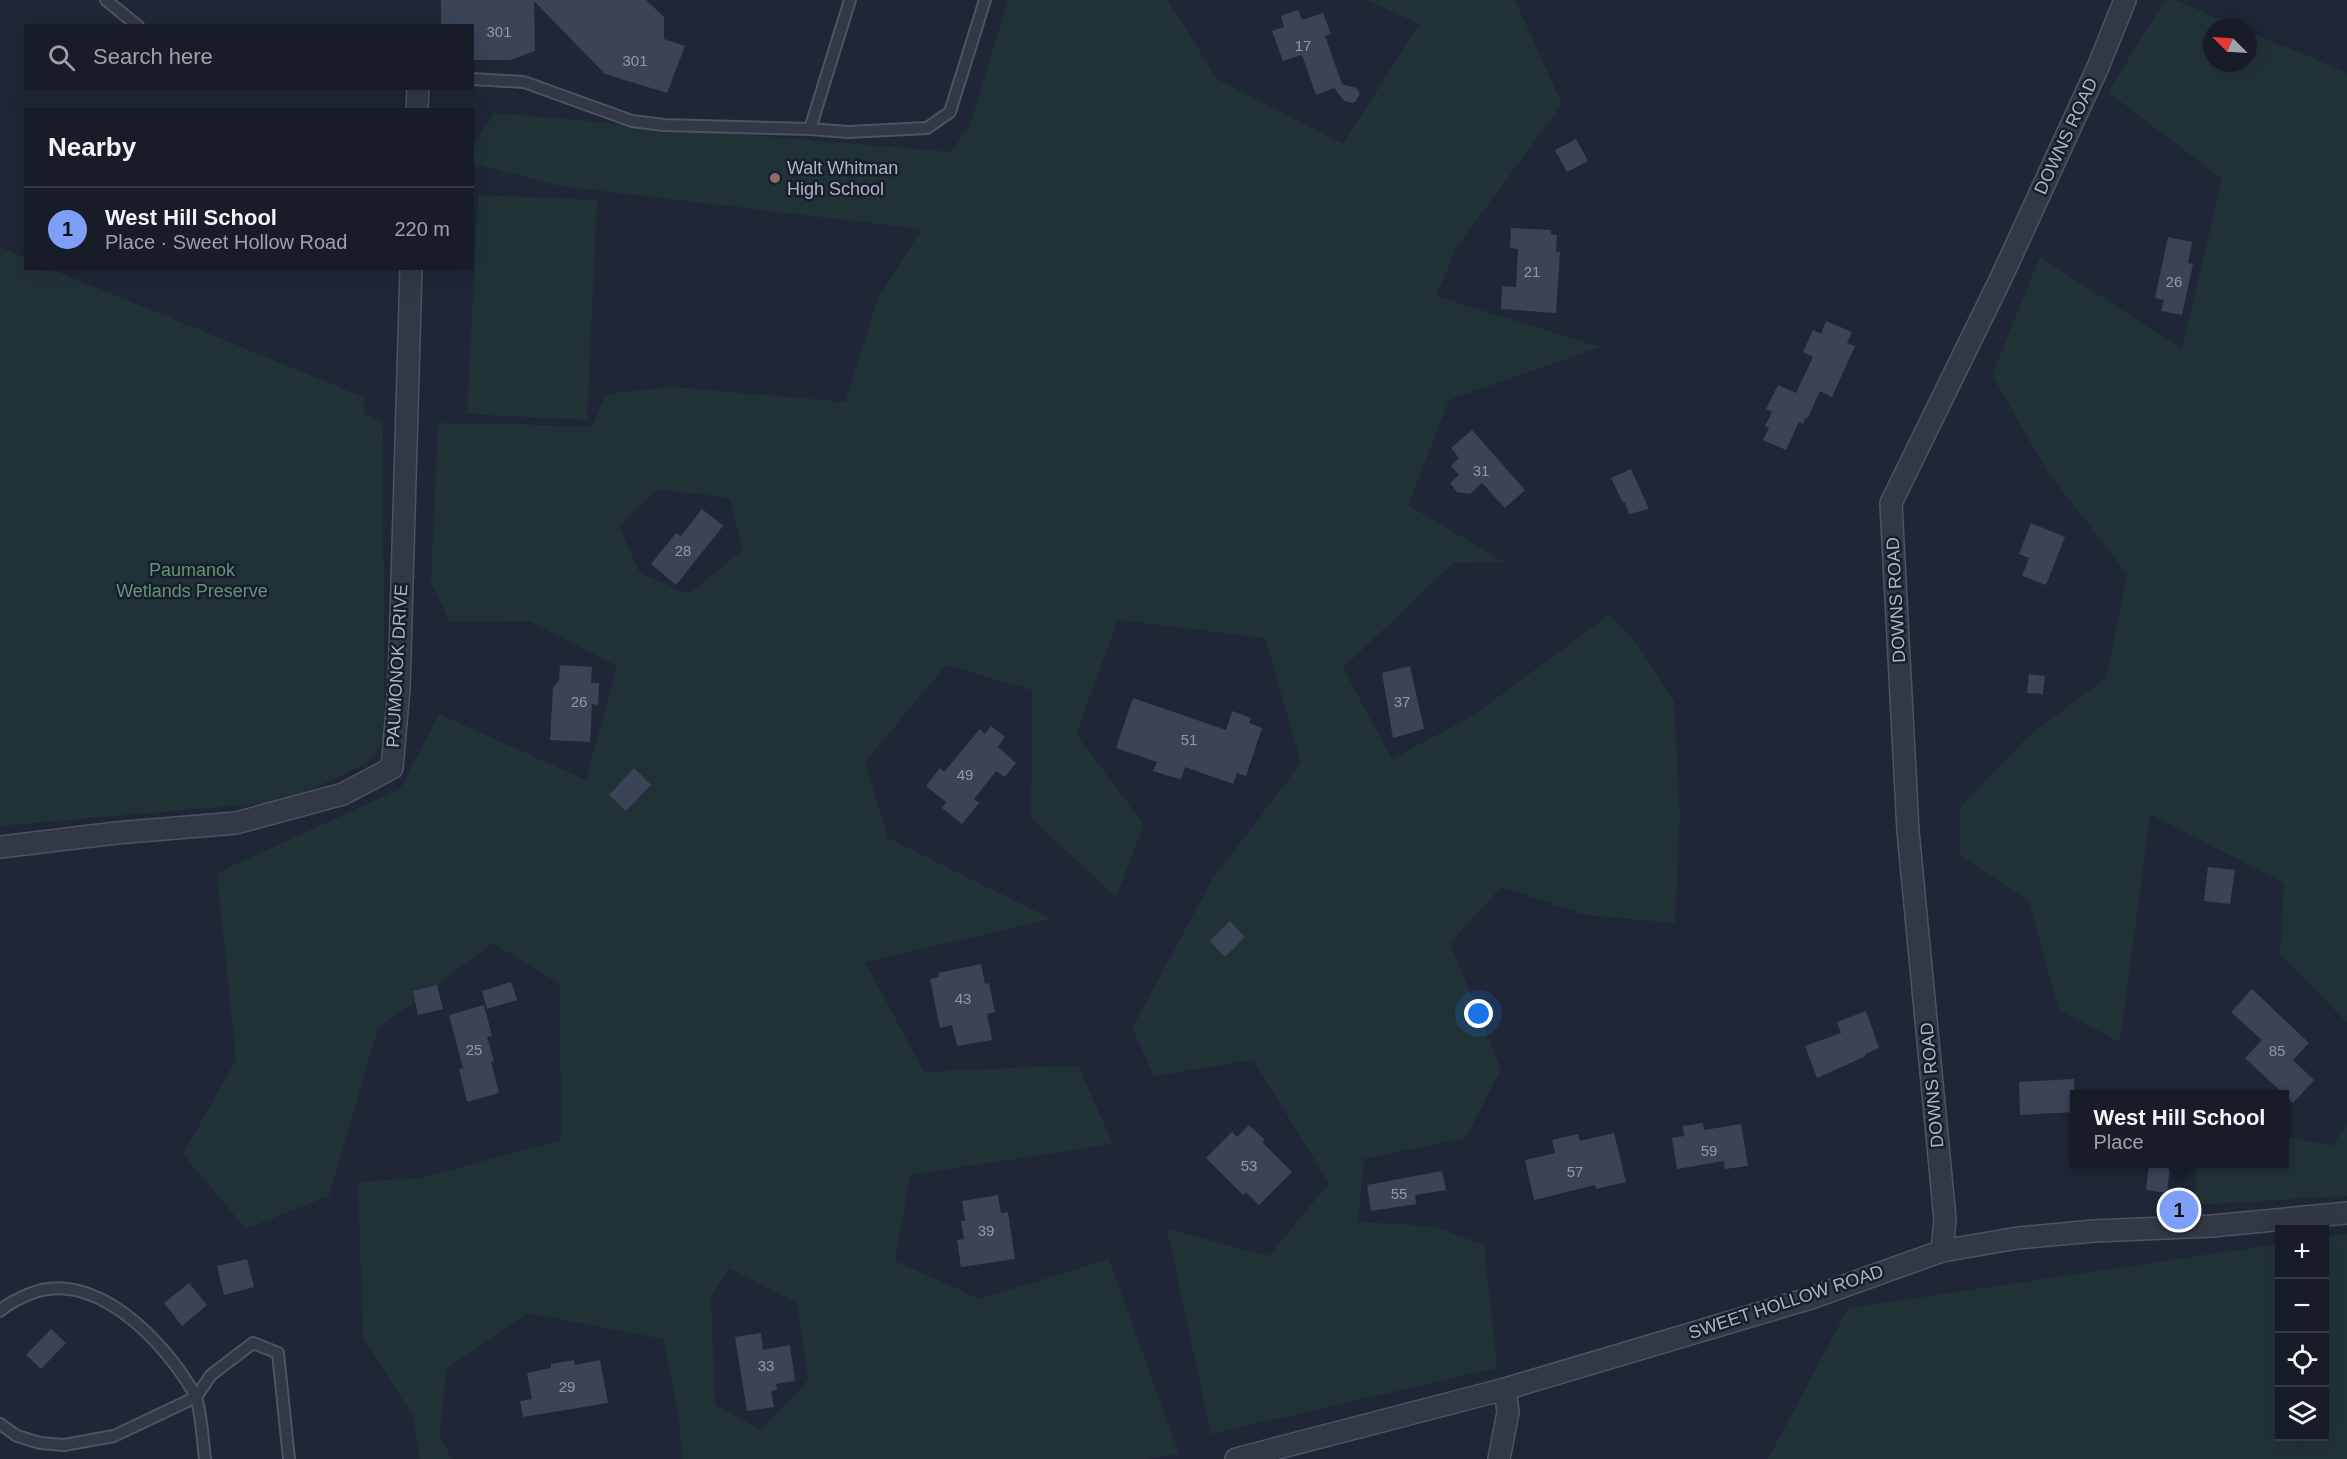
<!DOCTYPE html>
<meta charset="utf-8">
<style>
:root{--surface:#171c28;--page:#202530;--text:#f1f3f6;--muted:#9ea1a8;--line:#363a45;--accent:#7d9ff8}
body{margin:0;font-family:Helvetica,sans-serif;background:var(--page);color:var(--text)}
.controls{position:absolute;right:18px;bottom:18px;display:grid;overflow:hidden;border-radius:0px;box-shadow:0 6px 24px #0002}
.controls button{width:54px;height:54px;display:grid;place-items:center;padding:0;border:0;border-bottom:2px solid var(--line);background:var(--surface);color:var(--text);font:30px sans-serif}
.compass{position:absolute;left:2203px;top:18px;width:54px;height:54px;border-radius:50%;background:var(--surface);box-shadow:0 6px 24px #0002;rotate:294deg}
.you{position:absolute;left:1479px;top:1014px;width:21px;height:21px;margin:-15px;border:4px solid #fff;border-radius:50%;background:#1a73e8;box-shadow:0 0 0 9px #1a73e833}
.badge{display:grid;place-items:center;width:39px;height:39px;border-radius:50%;background:var(--accent);color:#111;font-size:20px;font-weight:700}
.pin{position:absolute;translate:-50% -50%;border:3px solid #fff;box-shadow:0 2px 6px #0006}
.popup{position:absolute;left:2070px;top:1090px;width:219px;height:78px;box-sizing:border-box;display:grid;place-content:center;border-radius:0px;background:var(--surface);filter:drop-shadow(0 2px 4px #0005);font-size:20px;white-space:nowrap;color:var(--muted)}
.popup b{font-size:22px;color:var(--text)}
.popup::after{content:'';position:absolute;left:50%;top:100%;margin-left:-12px;border:12px solid transparent;border-top-color:var(--surface)}
.list{margin:0;padding:0;list-style:none}
h2{display:flex;justify-content:space-between;align-items:center;height:78px;margin:0;padding:0 24px;font-size:26px}
h2 small{font-size:20px;font-weight:400;color:var(--muted)}
.list li{display:grid;grid-template-columns:39px 1fr auto;gap:18px;align-items:center;box-sizing:border-box;height:84px;padding:0 24px;border-top:2px solid var(--line)}
.list b{display:block;font-size:22px;white-space:nowrap}
.list p{margin:0;font-size:20px;white-space:nowrap;color:var(--muted)}
.list em{font-size:20px;font-style:normal;color:var(--muted)}
.icon{flex:none;width:33px;height:33px;fill:none;stroke:currentColor;stroke-width:2;stroke-linecap:round;stroke-linejoin:round}
.map{position:relative;flex:none;width:2347px;height:1459px;overflow:hidden}
.search{position:absolute;background:var(--surface);box-shadow:0 6px 24px #0002;left:24px;top:24px;width:450px;height:66px;display:flex;align-items:center;gap:15px;box-sizing:border-box;padding:0 21px;border-radius:0px;color:var(--muted);font-size:22px}
.panel{position:absolute;background:var(--surface);box-shadow:0 6px 24px #0002;left:24px;top:108px;width:450px;height:162px;border-radius:0px}
.map>svg:first-child{display:block}
</style>
<div class="map">
<svg width="2347" height="1459" viewBox="0 0 2347 1459">
<rect width="100%" height="100%" fill="#1f2636"/>
<path fill="#213237" fill-rule="evenodd" d="M1008 0H1168L1217 79 1343 144 1419 24 1367 0H1515L1562 104 1456 248 1436 296 1600 347 1449 400 1408 505 1504 562 1453 563 1343 668 1392 759 1474 715 1610 614 1638 645 1674 702 1680 814 1675 923 1585 915 1501 887 1450 943 1501 1069 1466 1138 1364 1159 1358 1222 1433 1226 1484 1245 1497 1368 1211 1434 1167 1229 1269 1256 1329 1183 1253 1060 1154 1076 1132 1028 1213 878 1301 763 1265 638 1118 620 1076 734 1144 825 1116 897 1031 818 1032 690 946 665 865 762 888 838 1052 919 865 962 924 1072 1078 1065 1113 1144 910 1175 895 1261 980 1299 1109 1259 1179 1454 1148 1459H682L679 1418 663 1339 528 1313 447 1368 439 1436 452 1459H420L413 1416 363 1337 358 1182 420 1178 561 1140 560 984 493 943 378 1028 329 1196 246 1229 183 1154 236 1060 217 873 400 789 439 714 586 780 617 666 529 621 450 623 431 582 438 423 592 426 606 394 672 387 845 402 878 298 922 229 560 186 473 164V146L494 113 951 152 970 125ZM657 489 730 498 743 550 689 594 640 573 619 526ZM729 1268 797 1303 808 1380 761 1430 715 1405 711 1298Z
M2165 0H2175L2239 27H2212V63H2248V31L2347 73V1023L2280 954 2284 883 2150 814 2120 1042 2059 1010 2029 901 1960 855V808L2027 737 2106 678 2127 574 2047 471 1992 375 2040 257 2182 349 2222 179 2108 92Z
M478 195 597 200 587 420 467 414Z
M0 247 25 258 26 268 51 269 363 397 365 414 383 422 384 740 370 761 313 789 269 803 0 826Z
M2347 1124V1196L2194 1205 2197 1164H2284V1136L2332 1146Z
M2347 1234V1459H1768L1848 1308 2279 1244 2280 1436H2324L2325 1237Z"/>
<path fill="#3b4457" d="M441 0H646L664 17V39L685 46 667 93 605 74 534 1 535 51 510 60H472V26H441Z
M1298 10 1302 20 1323 13 1331 34 1325 36 1342 84 1356 88 1360 94 1354 103 1344 101 1334 88 1316 95 1302 55 1283 61 1272 31 1284 27 1281 16Z
M1576 139 1588 161 1567 172 1555 150Z
M1511 228 1551 230V234L1557 235 1556 252H1560L1556 313 1501 309 1502 286 1516 287 1518 249 1510 248Z
M2168 237 2192 242 2188 263 2193 264 2182 315 2161 311 2164 300 2155 298Z
M1826 321 1852 332 1847 343 1855 346 1832 397 1820 391 1808 418 1806 417 1803 424 1799 422 1786 450 1763 440 1769 428 1765 426 1772 412 1766 409 1778 385 1796 393 1813 357 1803 352 1813 330 1821 334Z
M1472 430 1525 490 1505 508 1482 483 1470 494 1457 492 1450 483 1459 475 1451 466 1459 458 1451 448Z
M1631 469 1649 509 1629 514 1625 502 1623 503 1611 478Z
M702 509 723 526 676 585 651 564 676 533 681 536Z
M2031 523 2065 537 2046 585 2022 576 2029 558 2019 554Z
M560 665 592 667 591 683H599L598 705 592 704 590 742 550 740 553 688 559 680Z
M1410 666 1424 729 1393 738 1382 673Z
M2029 674 2045 676 2043 694 2027 693Z
M1133 698 1226 730 1232 711 1251 718 1249 723 1262 728 1246 776 1237 773 1233 784 1185 767 1181 779 1172 777 1153 771 1157 762 1116 748Z
M991 726 1005 737 998 747 1016 763 1005 777 996 771 974 799 979 803 962 824 942 808 946 802 926 786 940 768 944 772 980 729 985 734Z
M634 768 651 785 626 811 609 795Z
M2208 867 2235 870 2230 904 2204 901Z
M1230 921 1245 937 1225 957 1210 941Z
M981 964 985 984 989 983 995 1012 987 1014 992 1040 957 1046 952 1025 940 1028 930 979 939 977 938 973Z
M511 982 517 1000 487 1009 482 991Z
M437 985 443 1009 418 1015 413 991Z
M2252 989 2309 1043 2293 1060 2314 1080 2293 1103 2245 1058 2262 1040 2231 1012Z
M484 1005 492 1036 487 1037 494 1061 491 1062 499 1093 467 1102 459 1069 463 1068 449 1015Z
M1866 1011 1879 1048 1865 1054 1866 1056 1817 1078 1805 1046 1841 1033 1837 1022Z
M2074 1079V1112L2020 1115 2019 1082Z
M1703 1123 1704 1130 1741 1124 1748 1166 1725 1169 1724 1161 1677 1169 1672 1138 1684 1136 1683 1126Z
M1249 1125 1265 1140 1262 1142 1292 1172 1259 1205 1246 1192 1243 1195 1206 1158 1232 1132 1237 1137Z
M1614 1133 1626 1182 1596 1189 1595 1185 1534 1200 1525 1160 1555 1153 1552 1140 1578 1134 1580 1141Z
M2149 1164 2170 1166 2167 1193 2146 1190Z
M1442 1171 1446 1190 1415 1195 1416 1204 1371 1211 1367 1185Z
M998 1195 1001 1213 1008 1212 1015 1259 961 1267 957 1240 964 1239 961 1221H965L962 1201Z
M247 1259 254 1287 224 1295 217 1266Z
M189 1283 207 1305 182 1326 164 1303Z
M51 1329 66 1343 41 1369 26 1355Z
M761 1333 763 1350 790 1345 795 1381 776 1384 777 1390 771 1391 774 1407 747 1411 735 1337Z
M574 1360 575 1365 600 1360 608 1403 523 1417 520 1401 532 1399 527 1373 551 1368V1364Z"/>
<g fill="none" stroke-linecap="round" stroke-linejoin="round">
<defs>
<path id="service" d="M106 0 138 26
M472 79 524 82 632 121 664 125 810 129 848 132 927 128 950 112 985 0
M810 129 850 0
M0 1311C7 1304 18 1299 27 1295 94 1265 166 1343 195 1395 201 1407 203 1444 205 1459
M0 1424 17 1436 40 1443 64 1445 114 1436 196 1397 211 1375 253 1343 278 1353 289 1459"/>
<path id="minor" d="M417 110 418 88
M0 847 116 833 236 823 343 794 392 768 399 688 411 268
M1942 1251 1945 1219 1908 831 1891 503 2002 276 2098 67 2125 0
M1236 1459 1505 1389 1811 1298 1942 1251 2018 1238 2094 1231 2212 1226 2347 1213
M1499 1459 1508 1412 1505 1389"/>
</defs>
<use href="#service" stroke="#4d5362" stroke-width="14"/>
<use href="#minor" stroke="#4d5362" stroke-width="24"/>
<use href="#service" stroke="#323846" stroke-width="10"/>
<use href="#minor" stroke="#323846" stroke-width="21"/>
</g>
<circle fill="#8d6e63" stroke="#181e2b" stroke-width="2" cx="775" cy="178" r="6"/>
<g text-anchor="middle" dominant-baseline="central" stroke-width="5" stroke-linejoin="round" paint-order="stroke">
<g font-size="15" fill="#9097a9">
<text x="499" y="31">301</text>
<text x="1303" y="45">17</text>
<text x="635" y="60">301</text>
<text x="1532" y="271">21</text>
<text x="2174" y="281">26</text>
<text x="1481" y="470">31</text>
<text x="683" y="550">28</text>
<text x="579" y="701">26</text>
<text x="1402" y="701">37</text>
<text x="1189" y="739">51</text>
<text x="965" y="774">49</text>
<text x="963" y="998">43</text>
<text x="474" y="1049">25</text>
<text x="2277" y="1050">85</text>
<text x="1709" y="1150">59</text>
<text x="1249" y="1165">53</text>
<text x="1575" y="1171">57</text>
<text x="1399" y="1193">55</text>
<text x="986" y="1230">39</text>
<text x="766" y="1365">33</text>
<text x="567" y="1386">29</text>
</g>
<g font-size="18" fill="#acb3c4" stroke="#181e2b">
<text transform="translate(2066 136) rotate(-65)">DOWNS ROAD</text>
<text transform="translate(1896 600) rotate(-93)">DOWNS ROAD</text>
<text transform="translate(397 666) rotate(-87)">PAUMONOK DRIVE</text>
<text transform="translate(1932 1085) rotate(-95)">DOWNS ROAD</text>
<text transform="translate(1786 1302) rotate(-18)">SWEET HOLLOW ROAD</text>
</g>
<g font-size="18" fill="#acb3c4" stroke="#181e2b" text-anchor="start">
<text x="787" y="168">Walt Whitman<tspan x="787" dy="21">High School</tspan></text>
</g>
<g font-size="18" fill="#649474" stroke="#181e2b">
<text x="192" y="570">Paumanok<tspan x="192" dy="21">Wetlands Preserve</tspan></text>
</g>
</g>
</svg>
<div class="controls">
<button>+</button>
<button>−</button>
<button><svg class="icon" aria-label="locate" viewBox="0 0 24 24"><circle cx="12" cy="12" r="6"/><path d="M12 2v4M12 18v4M2 12h4M18 12h4"/></svg></button>
<button><svg class="icon" aria-label="layers" viewBox="0 0 24 24"><path d="M12 4l9 5-9 5-9-5zM3 14l9 5 9-5"/></svg></button>
</div>
<svg class="compass" viewBox="-18 -18 36 36"><path d="M0-13l5 13h-10z" fill="#e53935"/><path d="M0 13l5-13h-10z" fill="#9ea1a8"/></svg>
<div class="you"></div>
<div class="pin badge" style="left:2179px;top:1210px">1</div>
<div class="popup"><b>West Hill School</b>Place</div>
<div class="search"><svg class="icon" aria-label="search" viewBox="0 0 24 24"><circle cx="10" cy="10" r="6"/><path d="M15 15l6 6"/></svg>Search here</div>
<section class="panel">
<h2>Nearby<small></small></h2>
<ul class="list">
<li><span class="badge">1</span><div><b>West Hill School</b><p>Place · Sweet Hollow Road</p></div><em>220 m</em></li>
</ul>
</section>
</div>
